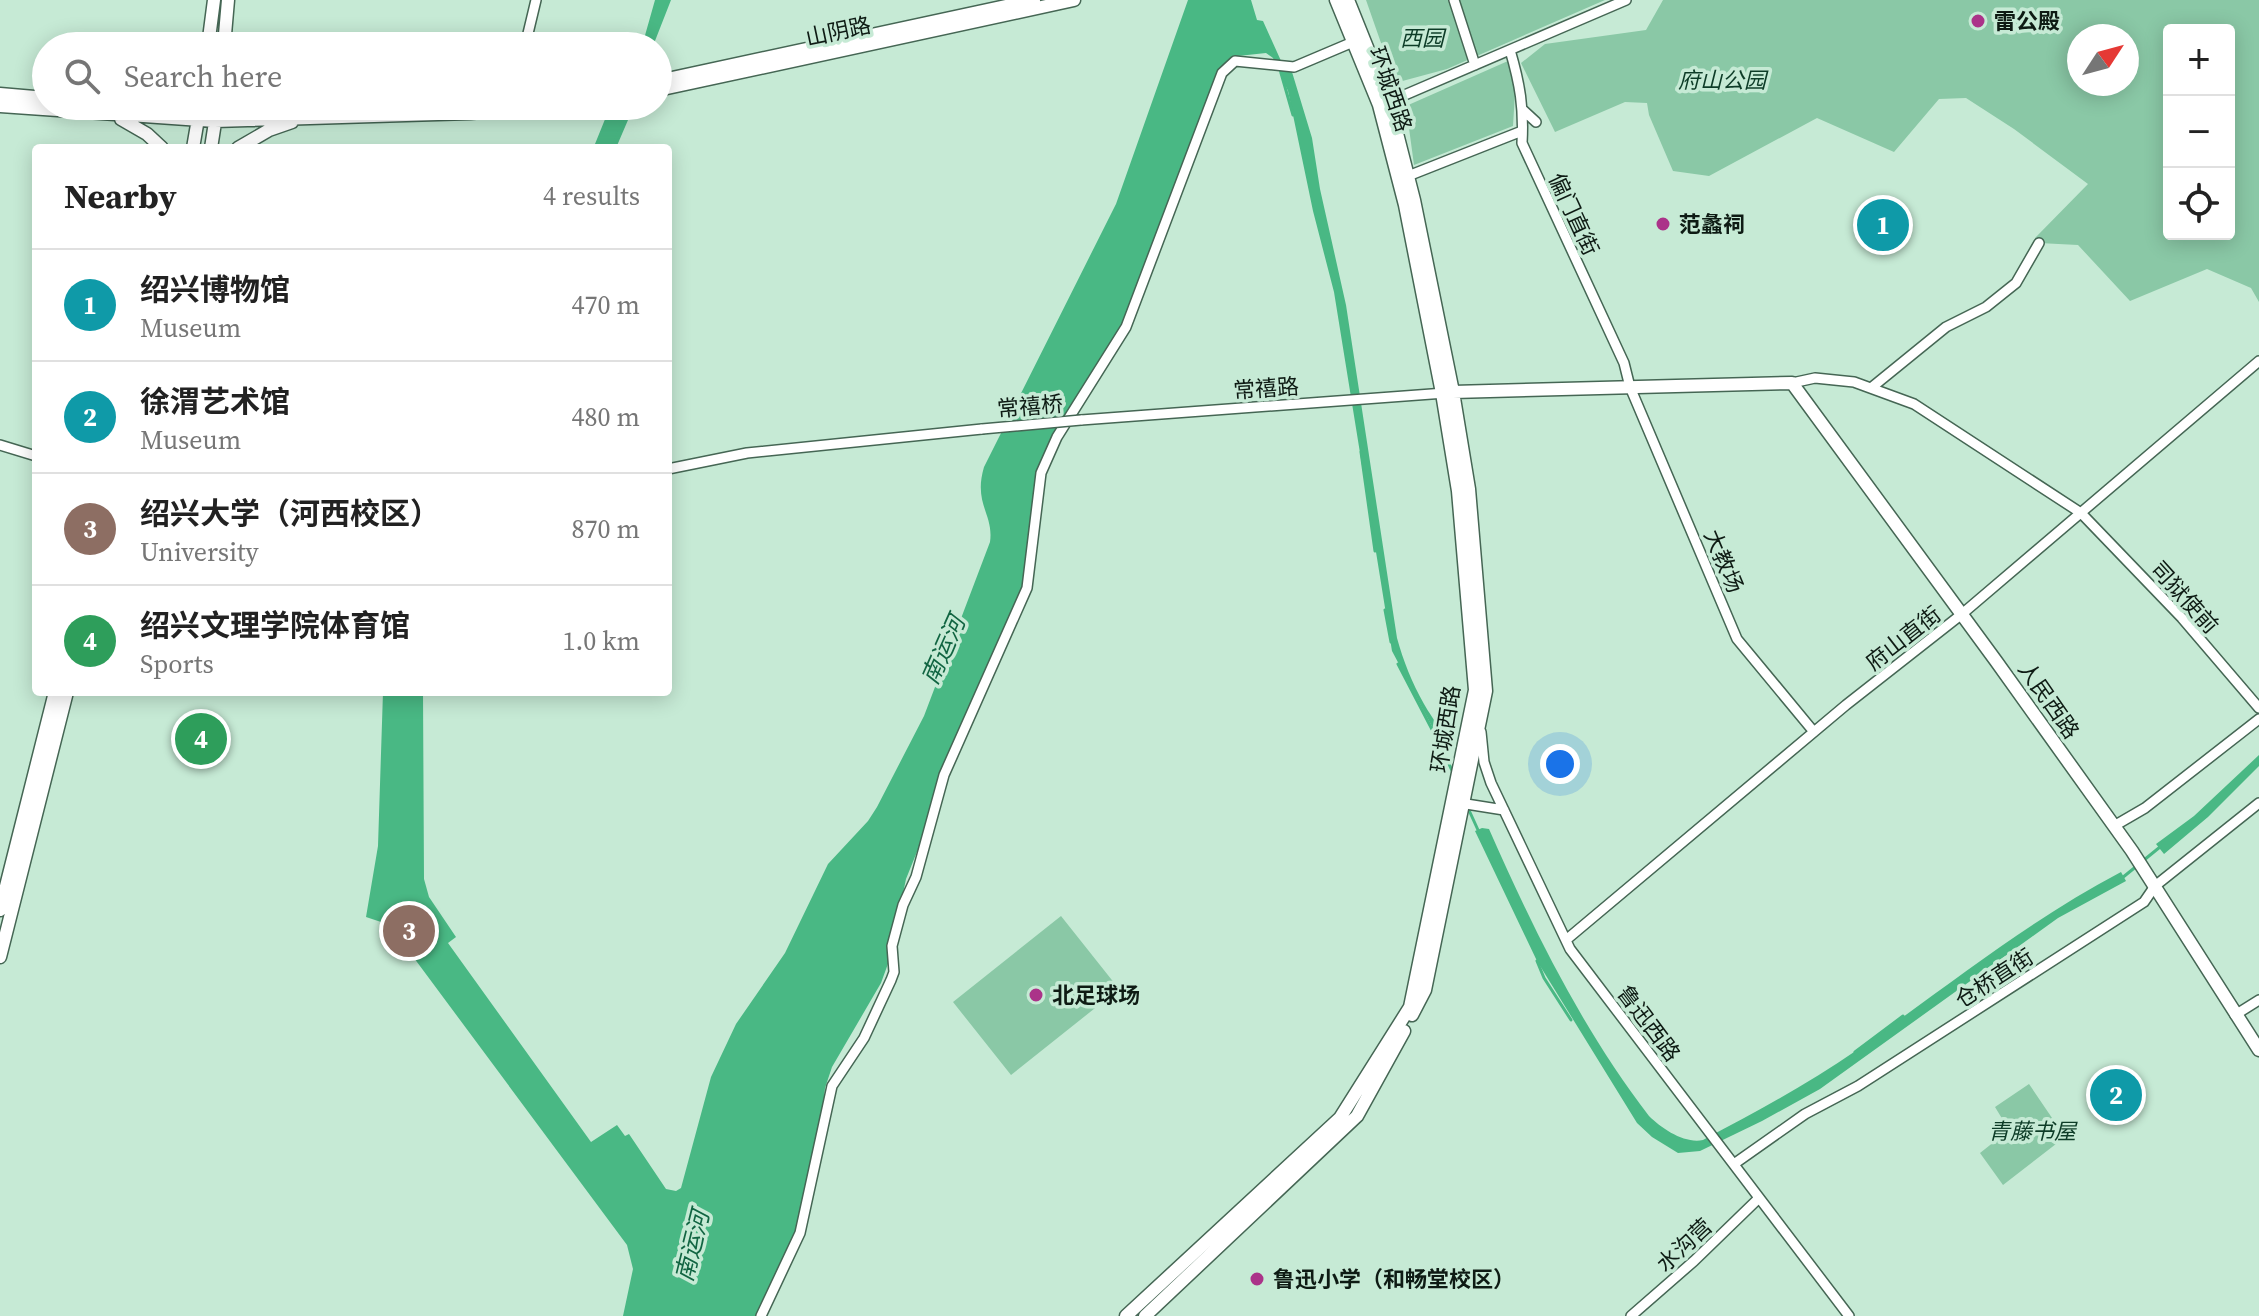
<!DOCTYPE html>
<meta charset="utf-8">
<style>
:root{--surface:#fff;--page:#f6f6f6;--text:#222;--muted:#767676;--line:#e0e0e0;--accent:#ea580c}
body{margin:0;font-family:"Source Serif 4","Noto Sans SC",serif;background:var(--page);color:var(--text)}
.controls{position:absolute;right:24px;top:24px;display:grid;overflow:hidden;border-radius:8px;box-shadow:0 4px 20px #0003}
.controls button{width:72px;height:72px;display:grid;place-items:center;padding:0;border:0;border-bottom:2px solid var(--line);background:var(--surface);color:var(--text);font:40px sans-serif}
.compass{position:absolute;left:2067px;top:24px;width:72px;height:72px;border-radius:50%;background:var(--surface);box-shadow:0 4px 20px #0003;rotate:54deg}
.you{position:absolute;left:1560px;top:764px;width:28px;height:28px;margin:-20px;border:6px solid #fff;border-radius:50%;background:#1a73e8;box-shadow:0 0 0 12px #1a73e833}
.badge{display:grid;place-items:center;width:52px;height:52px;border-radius:50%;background:var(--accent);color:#fff;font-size:26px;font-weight:700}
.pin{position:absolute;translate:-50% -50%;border:4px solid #fff;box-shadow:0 2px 8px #0006}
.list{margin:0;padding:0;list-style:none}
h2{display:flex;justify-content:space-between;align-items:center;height:104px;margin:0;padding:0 32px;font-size:34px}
h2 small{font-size:26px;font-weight:400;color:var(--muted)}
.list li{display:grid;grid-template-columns:52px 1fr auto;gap:24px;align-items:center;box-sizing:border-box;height:112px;padding:0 32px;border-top:2px solid var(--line)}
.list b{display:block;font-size:30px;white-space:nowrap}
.list p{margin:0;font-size:26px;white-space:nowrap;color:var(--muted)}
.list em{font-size:26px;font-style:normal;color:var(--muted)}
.icon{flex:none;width:44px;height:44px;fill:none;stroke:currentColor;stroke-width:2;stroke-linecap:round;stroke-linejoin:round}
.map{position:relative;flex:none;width:2259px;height:1316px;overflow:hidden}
.search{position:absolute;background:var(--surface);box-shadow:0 4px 20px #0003;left:32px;top:32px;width:640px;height:88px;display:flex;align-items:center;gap:20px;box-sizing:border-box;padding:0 28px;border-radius:44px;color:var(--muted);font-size:30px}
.panel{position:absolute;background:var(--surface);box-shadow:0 4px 20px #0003;left:32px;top:144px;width:640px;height:552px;border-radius:8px}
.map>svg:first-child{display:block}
</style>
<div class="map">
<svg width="2259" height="1316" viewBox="0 0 2259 1316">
<rect width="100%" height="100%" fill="#c6ead5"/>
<path fill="#8ac8a6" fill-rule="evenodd" d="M1366 0H1605L1447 69 1395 83Z
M1663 0H2259V302L2251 288 2207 269 2130 301 2078 245 2039 243 2035 238 2088 184 2014 129 1966 98 1939 99 1894 152 1817 118 1709 176 1673 171 1649 115 1647 103 1625 102 1555 132 1521 63 1545 44 1646 30ZM2169 30H2229V234H2169ZM2079 36H2127V84H2079Z
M1508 61 1515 93 1513 126 1414 165 1406 106Z
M1061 916 1119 989 1011 1075 953 1002Z
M2029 1084 2065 1137 2003 1185 1980 1153 2009 1130 1995 1107Z"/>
<path fill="#49b884" d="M655 0H671L653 46H642Z
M1188 0H1251L1257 20 1263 21 1286 72H1292L1312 138 1320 189 1346 305 1397 638C1403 660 1412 683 1424 704 1436 725 1449 736 1444 762L1439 763 1436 734 1392 651 1334 292 1313 211 1288 91 1273 58 1266 53 1238 56 1223 67 1125 320 1045 461 1030 571 906 879 889 961 881 983 832 1067 825 1088 822 1117 798 1230 758 1316H623L633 1269 627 1245 394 931 381 922 366 917 378 846 383 692H423L424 879 429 897 456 937 448 943 591 1142 617 1125 625 1136 629 1134 666 1189 676 1191 681 1188 711 1077 736 1024 785 953 828 864 868 821 877 807 924 716 990 542C994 514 973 504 984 467L1116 204Z
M621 106H634L616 148H593L615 122Z
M2259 755V766L2208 817 2164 854 2156 844 2194 816Z
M1482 828 1489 829C1534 931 1581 1027 1649 1116 1662 1129 1685 1144 1703 1140 1756 1112 1808 1084 1857 1050 1944 989 2026 922 2121 872L2126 881 2058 918 1820 1089 1762 1121 1700 1151 1678 1153 1652 1137 1637 1123 1537 961 1475 831Z"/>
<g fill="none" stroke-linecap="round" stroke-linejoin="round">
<path stroke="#49b884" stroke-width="3" d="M1281 73 1293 115
M1361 452 1375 551
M1385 610 1391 642
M1398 664 1437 739
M1444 753 1454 775
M1468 808 1478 830
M2144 860 2160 847
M2122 878 2138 865
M1537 961 1544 978 1571 1020
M1855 1052 1903 1016"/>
<path stroke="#49b884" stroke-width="16" d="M602 148 619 106"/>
<defs>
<path id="minor" d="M1454 0 1475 65
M525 46 536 0
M1510 50C1520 84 1524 108 1522 143L1624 363 1630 387 1737 639 1814 732
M1386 103 1626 0
M1523 110 1536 122
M1408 176 1522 131
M1792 383 1815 378 1854 382 1914 404 2081 513 2182 618 2259 708
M1871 388 1946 327 1986 307 2016 283 2039 243
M1081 420 1445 393
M0 445 36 456
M668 469 747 453 982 429
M1481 732 1484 762 1491 783 1570 949 1849 1316
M1460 803 1504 810
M2114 826 2145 808 2259 719
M1566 940 1846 705 1962 614 2259 361
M2235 1015 2259 1000
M1734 1164 1805 1114 1858 1086 2144 902 2155 886 2259 803
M761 1316 800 1233 832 1086 864 1038 891 980 894 972 892 946 903 905 916 877 944 775 1027 588 1041 473 1057 437 1126 327 1222 73 1235 61 1294 67 1353 42
M1631 1316 1694 1261 1759 1198"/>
<path id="major" d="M1348 0 1389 102 1414 200 1453 392 1469 489 1486 691 1425 990 1412 1015
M208 46 214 0
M224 46 228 0
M658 81 1034 0
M658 90 1074 0
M0 94 46 98
M0 106 215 121 470 113 555 106
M185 106H386
M121 119 147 134 162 148
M193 148 199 113
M211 148 216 116
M238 148 269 130 292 122
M1453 392 1792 383 1996 661 2132 851 2259 1050
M0 910 55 692
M0 957 67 692
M1126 1316 1340 1118 1410 1007 1475 690 1458 491 1442 393 1405 205 1379 105 1336 0
M1145 1316 1357 1116 1404 1031"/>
</defs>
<use href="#minor" stroke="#456654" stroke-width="12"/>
<use href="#major" stroke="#456654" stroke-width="15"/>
<use href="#minor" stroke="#fff" stroke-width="9"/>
<use href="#major" stroke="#fff" stroke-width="12"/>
<defs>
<path id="minor-bridge" d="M982 429 1081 420"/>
</defs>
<use href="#minor-bridge" stroke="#456654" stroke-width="12" stroke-linecap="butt"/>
<use href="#minor-bridge" stroke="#fff" stroke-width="9"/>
</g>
<g fill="#ab3389" stroke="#c6ead5" stroke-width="3">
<circle cx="1978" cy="21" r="8"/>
<circle cx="1663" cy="224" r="8"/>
<circle cx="1036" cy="995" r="8"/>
<circle cx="1257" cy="1279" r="8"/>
</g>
<g text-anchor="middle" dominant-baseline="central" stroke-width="7" stroke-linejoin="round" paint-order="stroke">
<g font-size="22" font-weight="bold" fill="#0e1b14" stroke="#c6ead5" text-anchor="start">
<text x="1994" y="21">雷公殿</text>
<text x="1679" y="224">范蠡祠</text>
<text x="1052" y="995">北足球场</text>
<text x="1273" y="1279">鲁迅小学（和畅堂校区）</text>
</g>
<g font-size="22" fill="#0e1b14" stroke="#c6ead5">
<text transform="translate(838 31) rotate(-12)">山阴路</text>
<text transform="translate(1391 89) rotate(71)">环城西路</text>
<text transform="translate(1574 214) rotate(65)">偏门直街</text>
<text transform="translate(1266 388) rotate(-4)">常禧路</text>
<text transform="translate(1030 406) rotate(-5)">常禧桥</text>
<text transform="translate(1724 561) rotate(67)">大教场</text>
<text transform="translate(2185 597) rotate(48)">司狱使前</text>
<text transform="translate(1903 638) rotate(-38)">府山直街</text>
<text transform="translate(2049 700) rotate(55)">人民西路</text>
<text transform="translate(1445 729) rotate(-81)">环城西路</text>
<text transform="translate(1994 978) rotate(-33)">仓桥直街</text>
<text transform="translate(1649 1023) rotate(53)">鲁迅西路</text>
<text transform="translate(1684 1245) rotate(-43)">水沟营</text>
</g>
<g font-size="22" font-style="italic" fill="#0d3c27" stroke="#c6ead5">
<text x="1422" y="38">西园</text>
<text x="1722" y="80">府山公园</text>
<text x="2032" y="1131">青藤书屋</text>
</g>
<g font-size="24" font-style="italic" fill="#116542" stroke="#c6ead5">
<text transform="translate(943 650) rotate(-66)">南运河</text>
<text transform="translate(692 1246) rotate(-76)">南运河</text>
</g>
</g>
</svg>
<div class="controls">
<button>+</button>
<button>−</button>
<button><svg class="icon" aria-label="locate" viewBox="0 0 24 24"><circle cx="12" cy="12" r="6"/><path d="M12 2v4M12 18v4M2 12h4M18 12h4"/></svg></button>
</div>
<svg class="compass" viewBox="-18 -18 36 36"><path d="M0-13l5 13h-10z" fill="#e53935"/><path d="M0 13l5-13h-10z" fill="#767676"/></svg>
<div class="you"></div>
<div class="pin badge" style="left:1883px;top:225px;background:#0f9aa8">1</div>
<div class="pin badge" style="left:2116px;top:1095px;background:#0f9aa8">2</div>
<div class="pin badge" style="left:409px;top:931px;background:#8d6e63">3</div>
<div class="pin badge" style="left:201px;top:739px;background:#2e9e5b">4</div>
<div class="search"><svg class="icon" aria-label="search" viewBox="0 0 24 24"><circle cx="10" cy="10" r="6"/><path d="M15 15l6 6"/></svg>Search here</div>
<section class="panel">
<h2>Nearby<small>4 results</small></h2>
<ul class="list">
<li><span class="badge" style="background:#0f9aa8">1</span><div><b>绍兴博物馆</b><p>Museum</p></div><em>470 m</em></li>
<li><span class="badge" style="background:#0f9aa8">2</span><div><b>徐渭艺术馆</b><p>Museum</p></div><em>480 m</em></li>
<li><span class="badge" style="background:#8d6e63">3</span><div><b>绍兴大学（河西校区）</b><p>University</p></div><em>870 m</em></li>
<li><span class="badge" style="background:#2e9e5b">4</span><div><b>绍兴文理学院体育馆</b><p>Sports</p></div><em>1.0 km</em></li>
</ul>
</section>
</div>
